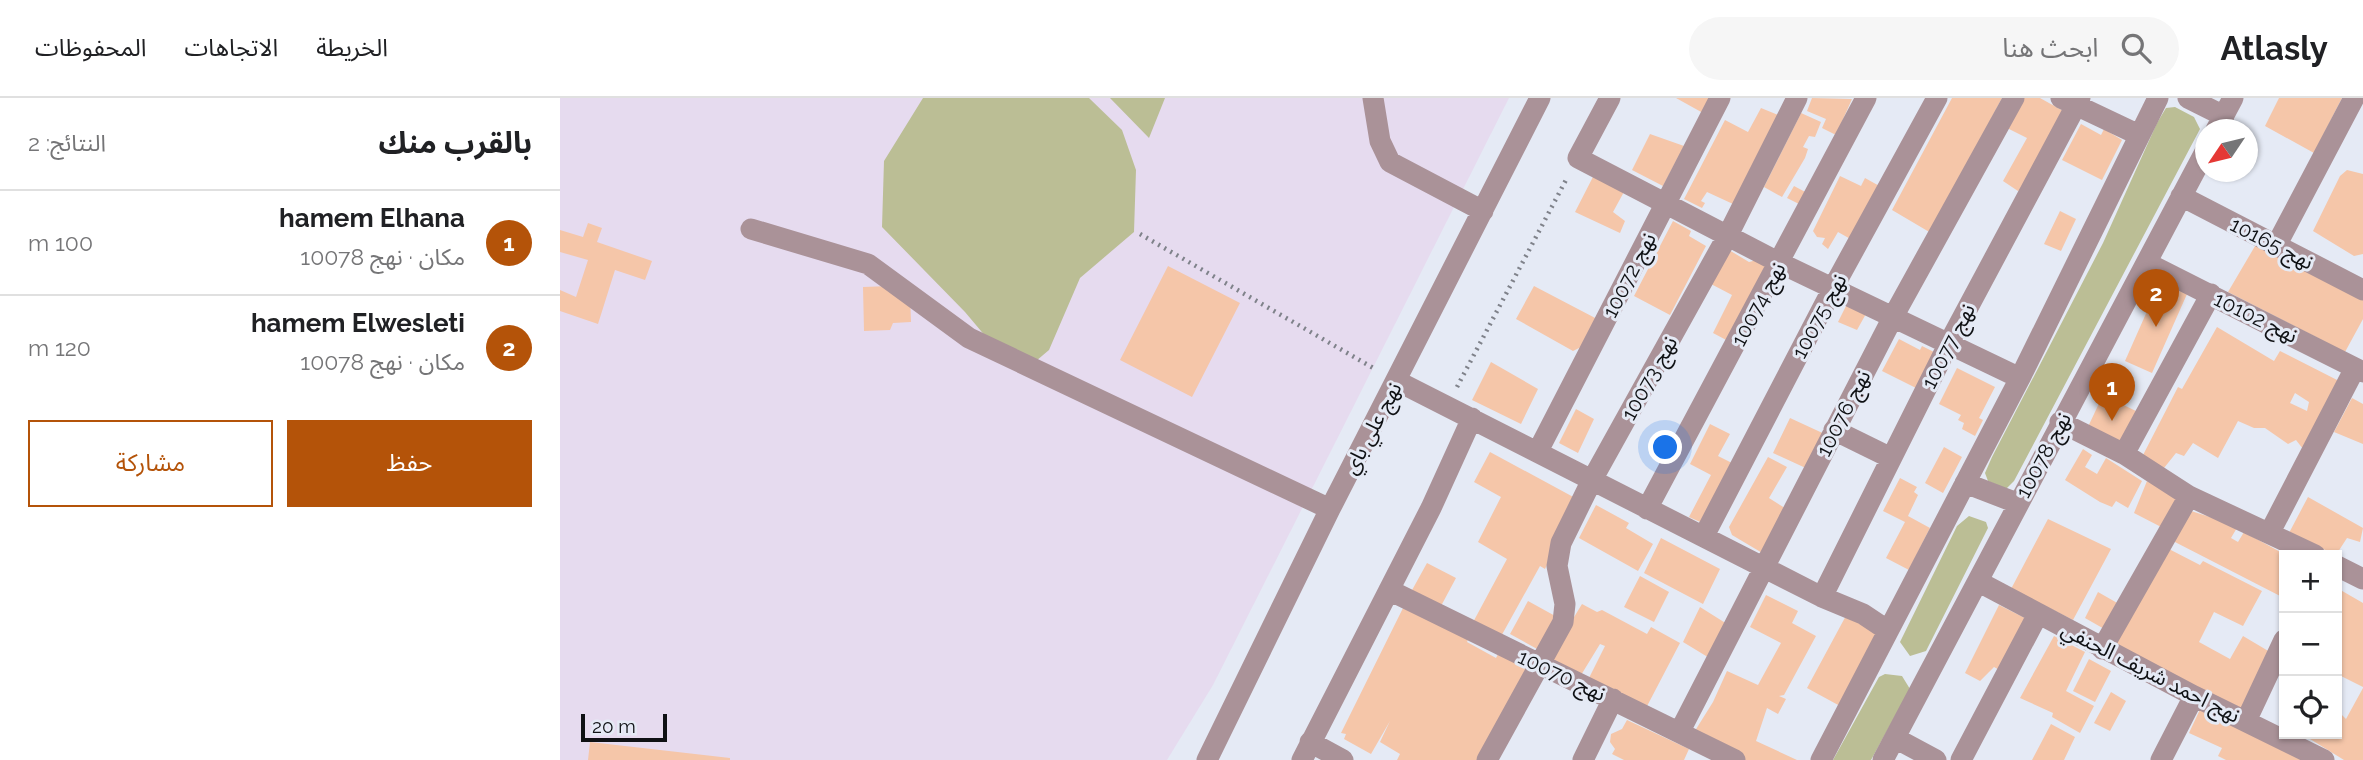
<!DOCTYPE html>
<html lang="ar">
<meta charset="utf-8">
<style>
:root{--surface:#fff;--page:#f6f6f6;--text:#202124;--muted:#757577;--line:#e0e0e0;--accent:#b45309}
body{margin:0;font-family:Raleway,"Noto Sans Arabic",sans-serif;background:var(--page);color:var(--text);direction:rtl}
.controls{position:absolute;right:21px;bottom:21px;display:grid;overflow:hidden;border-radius:0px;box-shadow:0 2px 5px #0004}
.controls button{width:63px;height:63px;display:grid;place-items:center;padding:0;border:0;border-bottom:2px solid var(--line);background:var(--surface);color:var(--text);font:35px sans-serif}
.compass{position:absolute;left:1635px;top:21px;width:63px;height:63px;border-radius:50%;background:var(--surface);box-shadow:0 2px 5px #0004;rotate:235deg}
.scale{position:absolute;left:21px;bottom:18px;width:86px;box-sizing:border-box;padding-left:7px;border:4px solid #0f1114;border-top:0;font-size:19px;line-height:24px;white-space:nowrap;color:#0f1114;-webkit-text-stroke:5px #e5eaf5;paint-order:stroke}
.you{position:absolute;left:1106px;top:350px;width:24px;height:24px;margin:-18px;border:5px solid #fff;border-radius:50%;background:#1a73e8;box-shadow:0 0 0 10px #1a73e833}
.badge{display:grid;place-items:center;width:46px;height:46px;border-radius:50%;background:var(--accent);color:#fff;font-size:23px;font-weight:700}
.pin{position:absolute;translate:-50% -58px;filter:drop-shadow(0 2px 4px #0008)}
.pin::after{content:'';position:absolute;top:37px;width:24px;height:21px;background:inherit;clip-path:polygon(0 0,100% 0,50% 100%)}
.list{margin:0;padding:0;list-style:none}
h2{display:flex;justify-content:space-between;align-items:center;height:91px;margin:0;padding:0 28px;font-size:30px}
h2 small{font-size:23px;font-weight:400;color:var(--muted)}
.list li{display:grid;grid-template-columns:46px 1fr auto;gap:21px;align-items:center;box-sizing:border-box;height:105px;padding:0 28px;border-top:2px solid var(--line)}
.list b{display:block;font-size:26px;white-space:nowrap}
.list p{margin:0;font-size:23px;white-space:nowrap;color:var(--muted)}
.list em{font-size:23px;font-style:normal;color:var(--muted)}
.actions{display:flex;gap:14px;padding:21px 28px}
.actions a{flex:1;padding:16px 0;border:2px solid var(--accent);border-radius:0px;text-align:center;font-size:24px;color:var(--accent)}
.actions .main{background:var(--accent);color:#fff}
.icon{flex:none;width:38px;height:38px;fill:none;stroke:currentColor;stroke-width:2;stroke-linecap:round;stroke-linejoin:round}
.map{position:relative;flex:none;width:1803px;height:662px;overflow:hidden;direction:ltr}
header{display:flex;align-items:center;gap:42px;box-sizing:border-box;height:98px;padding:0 35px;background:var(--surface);border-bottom:2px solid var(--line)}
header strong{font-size:33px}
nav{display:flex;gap:38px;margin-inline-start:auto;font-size:24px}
.search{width:490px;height:63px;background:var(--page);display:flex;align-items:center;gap:18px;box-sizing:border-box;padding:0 24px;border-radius:38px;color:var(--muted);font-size:26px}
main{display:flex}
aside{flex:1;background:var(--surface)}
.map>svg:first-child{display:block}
</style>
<header>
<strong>Atlasly</strong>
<div class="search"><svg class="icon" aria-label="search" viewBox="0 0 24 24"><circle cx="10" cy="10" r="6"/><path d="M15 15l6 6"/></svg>ابحث هنا</div>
<nav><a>الخريطة</a><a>الاتجاهات</a><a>المحفوظات</a></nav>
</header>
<main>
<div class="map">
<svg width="1803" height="662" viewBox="0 0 1803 662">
<rect width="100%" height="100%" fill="#e5eaf5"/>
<path fill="#e6dbef" d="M0 0H949L653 587 607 662H0Z"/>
<path fill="#bbbe95" d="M363 0H529L562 32 576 72 574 134 520 180 489 252 476 263 437 252 405 214 322 129 324 63Z
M550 0H605L589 40Z
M1615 9 1634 19 1640 31 1454 383 1446 391 1428 383 1425 375 1432 359 1543 145 1597 25 1606 10Z
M1409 418 1426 424 1428 430 1366 553 1350 558 1340 544 1397 428Z
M1325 576 1342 578 1350 591 1311 662H1273L1319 579Z"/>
<path fill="#f5c6a9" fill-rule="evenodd" d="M1116 0H1151L1143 15Z
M1252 0 1292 1 1276 37 1262 30 1266 21 1247 13Z
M1392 0H1442L1371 135 1332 112Z
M1463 0H1480L1507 15 1465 89 1458 93 1443 83 1467 40 1447 30Z
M1719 0H1782L1754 55 1705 28Z
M1201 10 1223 19 1173 106 1147 94 1141 103 1145 105 1142 110 1124 101 1165 22 1188 34Z
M1241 15 1261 24 1255 39 1249 38 1243 49 1248 51 1245 60 1222 99 1204 89Z
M1521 26 1541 37 1544 31 1562 42 1542 82 1502 62Z
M1090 36 1124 48 1103 88 1072 72Z
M1787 72 1803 76V156L1794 158 1753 133 1780 78Z
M1035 75 1065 92 1053 114 1065 123 1060 135 1015 114Z
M1280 78 1301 88 1305 80 1323 90 1294 143 1278 134 1268 151 1262 146 1265 140 1257 139 1253 133Z
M1234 88 1249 96 1243 108 1227 100Z
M1500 113 1516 121 1501 153 1484 146Z
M1113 123 1131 133 1129 138 1146 148 1110 217 1074 198Z
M28 125 42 130 37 144 92 163 85 182 55 172 38 226 0 213V192L16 199 28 162 0 154V132L23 139Z
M1698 143 1803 201V221L1785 254 1668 194Z
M1169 152 1189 164 1197 162 1211 170 1170 244 1153 235 1172 197 1151 186Z
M608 168 680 205 632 299 560 262Z
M1600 184 1627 196 1592 275 1565 263Z
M331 188V196H350L351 224 333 225 330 232 304 233 303 189Z
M974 188 1039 222 1025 247 1013 253 956 221Z
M1288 204 1307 214 1297 232 1278 224Z
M1657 229 1714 263 1720 253 1783 285 1743 351 1736 342 1728 346 1705 330H1694L1678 323 1658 360 1633 345 1624 358 1616 355 1604 370 1582 359 1618 289 1622 291ZM1735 295 1749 304 1747 313 1730 305Z
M1339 241 1360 252 1362 248 1380 257 1362 293 1322 273Z
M931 264 978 291 961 326 912 302Z
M1397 270 1435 289 1419 320 1423 322 1415 338 1402 331 1404 325 1398 322 1401 317 1379 306Z
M1543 297 1578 314 1560 350 1526 333Z
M1792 300 1803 306V346L1774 334Z
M1016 311 1034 321 1018 355 999 345Z
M1230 320 1269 338 1250 372 1213 355Z
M1150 326 1170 336 1158 358 1174 366 1147 427 1129 419 1151 377 1130 366Z
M1384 349 1402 359 1383 395 1365 385Z
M1523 351 1532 357 1525 369 1537 376 1546 360 1582 383 1568 410 1556 403 1552 409 1540 404 1505 382Z
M930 354 1017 401 985 471 980 468 939 542 911 528 947 461 918 444 941 399 914 384Z
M1208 359 1227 369 1209 400 1228 412 1204 456 1172 437 1169 429Z
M1340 380 1357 389 1354 394 1358 397 1348 418 1370 430 1349 472 1326 460 1345 424 1323 413Z
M1587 383 1620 401 1605 431 1574 415Z
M1748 399 1803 430 1800 444 1787 440 1776 457 1729 435Z
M1036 407 1069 425 1066 430 1093 446 1078 473 1019 440Z
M1628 412 1678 428 1671 440 1678 444 1684 434 1724 456V500L1613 443Z
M1488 421 1551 451 1513 522 1451 491Z
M1101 440 1160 471 1143 506 1084 475Z
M1607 450 1640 467 1643 463 1702 493 1683 528 1654 514 1639 544 1670 561 1683 538 1710 554 1680 614 1553 552Z
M867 465 896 480 881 508 851 494Z
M1080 478 1109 494 1094 524 1064 509Z
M1777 490 1803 505V589L1777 576Z
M1538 494 1559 506 1546 532 1525 520Z
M1206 497 1238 513 1232 525 1256 538 1224 597 1219 598 1226 601 1218 616 1207 610 1196 643 1237 662H1180L1133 636 1153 604 1167 573 1198 587 1221 545 1190 529Z
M968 503 997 519 979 552 950 536Z
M845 506 909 539 907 544 936 560 939 554 970 570 923 662H837L840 656 820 644 830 623 811 656 784 641 786 636 781 635Z
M1022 506 1037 514 1042 512 1087 536 1091 529 1120 545 1085 612 1027 584 1045 548 1040 546 1018 582 985 567Z
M1439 507 1471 523 1443 574 1434 569 1420 583 1405 575Z
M1140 509 1167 526 1151 561 1123 544Z
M1288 514 1317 534 1280 608 1247 590Z
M1494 538 1525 554 1506 593 1534 608 1520 635 1492 619 1493 615 1460 600Z
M1529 561 1551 573 1535 604 1513 593Z
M1803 590V662H1784L1742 636H1777V612L1786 621Z
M1551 594 1566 603 1550 633 1534 625Z
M1643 605 1754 662H1666L1658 658 1662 650 1629 635Z
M1067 622 1129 651 1124 662H1064L1052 656 1055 651 1050 644 1051 636 1062 631Z
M1491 626 1515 639 1504 662H1472Z
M30 644 170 660V662H28Z"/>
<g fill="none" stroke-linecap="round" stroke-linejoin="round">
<path stroke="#7f828a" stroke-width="4.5" stroke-dasharray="2 5" stroke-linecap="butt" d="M580 136 815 271
M897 289 1007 80"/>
<path stroke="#aa9298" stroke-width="21" d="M813 0 820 43 830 64 923 113
M1050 0 1018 60 1220 165 1460 280
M1501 0 1579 37
M1628 0 1664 18
M1656 32 1673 0
M1621 98 1803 192
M191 131 308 166 409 240 770 411
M1716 148 1794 0
M1587 165 1803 274
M837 283 1262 499 1303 516 1327 532
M1500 324 1564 356 1629 398 1755 457
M1274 332 1331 360
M978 353 1160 0
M1564 356 1651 196
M1405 385 1457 405
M1087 411 1306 0
M1710 434 1795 270
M1144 438 1273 190 1377 0
M1777 468 1803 481
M1419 484 1634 598 1764 662
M829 492 1175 662
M1262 499 1389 245 1520 0
M1542 551 1629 398
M1686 623 1724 542
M1120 633 1333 219 1454 0
M1335 640 1376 662
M750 644 783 662
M647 662 770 411 980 0
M742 662 871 410 912 320
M927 662 1003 524 1005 506 997 468 1001 445 1032 382 1168 137 1237 0
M1023 662 1053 601
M1261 662 1460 280 1598 0
M1323 662 1646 52
M1401 662 1478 516
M1601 662 1634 598"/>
</g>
<g text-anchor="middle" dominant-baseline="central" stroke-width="6" stroke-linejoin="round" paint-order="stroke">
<g font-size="21" fill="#0f1114" stroke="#e5eaf5">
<text transform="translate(1712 145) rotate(27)">نهج 10165</text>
<text transform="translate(1069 177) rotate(-63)">نهج 10072</text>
<text transform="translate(1198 206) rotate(-62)">نهج 10074</text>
<text transform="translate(1259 218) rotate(-62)">نهج 10075</text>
<text transform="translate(1696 219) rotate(26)">نهج 10102</text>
<text transform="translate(1388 248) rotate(-63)">نهج 10077</text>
<text transform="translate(1089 280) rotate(-61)">نهج 10073</text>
<text transform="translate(1283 315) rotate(-63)">نهج 10076</text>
<text transform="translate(812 330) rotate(-62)">نهج علي باي</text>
<text transform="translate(1483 357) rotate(-62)">نهج 10078</text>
<text transform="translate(1591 574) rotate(27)">نهج احمد شريف الحنفي</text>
<text transform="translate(1002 577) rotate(25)">نهج 10070</text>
</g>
</g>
</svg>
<div class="controls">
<button>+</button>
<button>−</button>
<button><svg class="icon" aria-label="locate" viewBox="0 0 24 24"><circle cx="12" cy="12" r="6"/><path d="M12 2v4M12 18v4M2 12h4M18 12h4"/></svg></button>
</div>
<svg class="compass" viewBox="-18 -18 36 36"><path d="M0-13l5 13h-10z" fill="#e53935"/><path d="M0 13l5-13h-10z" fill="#757577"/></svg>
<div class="scale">20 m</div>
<div class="you"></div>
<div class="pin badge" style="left:1552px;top:323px">1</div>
<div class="pin badge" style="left:1596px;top:229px">2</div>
</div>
<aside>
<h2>بالقرب منك<small>النتائج: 2</small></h2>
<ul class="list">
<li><span class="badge">1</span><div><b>hamem Elhana</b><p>مكان · نهج 10078</p></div><em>100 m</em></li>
<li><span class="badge">2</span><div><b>hamem Elwesleti</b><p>مكان · نهج 10078</p></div><em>120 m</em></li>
</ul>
<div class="actions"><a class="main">حفظ</a><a>مشاركة</a></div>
</aside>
</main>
